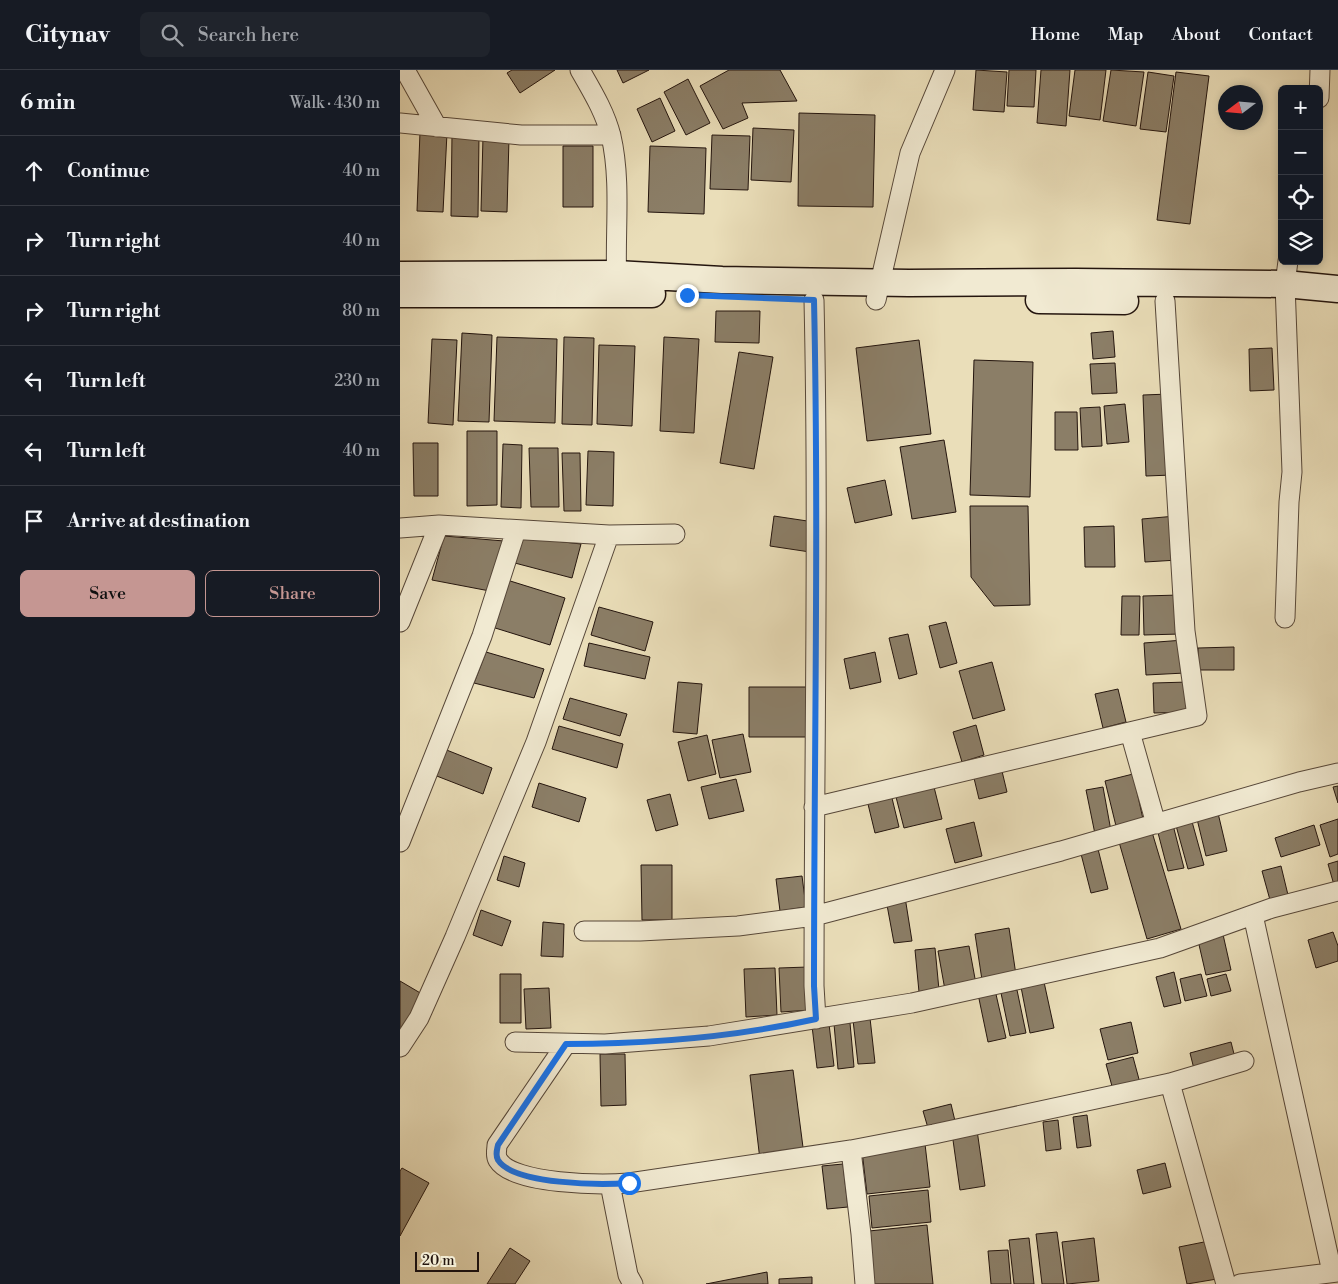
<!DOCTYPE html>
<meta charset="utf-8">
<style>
:root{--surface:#171b24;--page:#20242c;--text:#f1f3f6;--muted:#9ea1a6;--line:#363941;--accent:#c59692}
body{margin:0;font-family:"Libre Bodoni",serif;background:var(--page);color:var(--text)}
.controls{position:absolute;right:15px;top:15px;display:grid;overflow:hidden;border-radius:8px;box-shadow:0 2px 8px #0003}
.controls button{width:45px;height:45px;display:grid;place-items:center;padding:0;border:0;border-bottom:1px solid var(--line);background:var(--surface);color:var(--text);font:25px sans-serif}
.compass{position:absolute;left:818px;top:15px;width:45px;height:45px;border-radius:50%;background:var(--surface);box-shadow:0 2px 8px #0003;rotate:254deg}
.scale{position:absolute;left:15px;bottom:12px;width:64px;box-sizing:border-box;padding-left:5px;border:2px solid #24150e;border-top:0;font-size:14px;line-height:18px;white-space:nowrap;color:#24150e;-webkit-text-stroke:4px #f1ead2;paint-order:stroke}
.stop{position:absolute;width:15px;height:15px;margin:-11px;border:4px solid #1a73e8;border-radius:50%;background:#fff}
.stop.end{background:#1a73e8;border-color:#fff;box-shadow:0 1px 5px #0008}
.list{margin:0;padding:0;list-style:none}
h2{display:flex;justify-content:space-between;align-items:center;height:65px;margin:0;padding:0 20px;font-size:21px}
h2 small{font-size:16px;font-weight:400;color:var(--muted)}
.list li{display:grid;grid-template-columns:32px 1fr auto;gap:15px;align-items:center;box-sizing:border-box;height:70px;padding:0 20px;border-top:1px solid var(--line)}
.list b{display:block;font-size:19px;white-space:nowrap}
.list em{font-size:16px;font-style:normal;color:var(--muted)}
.actions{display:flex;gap:10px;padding:15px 20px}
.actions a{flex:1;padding:11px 0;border:1px solid var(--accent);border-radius:8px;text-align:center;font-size:18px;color:var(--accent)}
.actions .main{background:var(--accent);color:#111}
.icon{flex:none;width:28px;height:28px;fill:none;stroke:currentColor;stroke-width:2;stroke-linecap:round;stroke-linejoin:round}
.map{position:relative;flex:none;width:938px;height:1214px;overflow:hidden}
header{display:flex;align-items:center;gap:30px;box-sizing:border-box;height:70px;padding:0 25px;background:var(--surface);border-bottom:1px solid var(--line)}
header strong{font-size:24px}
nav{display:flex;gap:28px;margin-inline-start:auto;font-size:18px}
.search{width:350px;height:45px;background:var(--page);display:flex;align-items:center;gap:12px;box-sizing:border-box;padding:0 18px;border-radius:8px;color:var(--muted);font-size:19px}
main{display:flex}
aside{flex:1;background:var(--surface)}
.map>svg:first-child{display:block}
</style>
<header>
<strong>Citynav</strong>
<div class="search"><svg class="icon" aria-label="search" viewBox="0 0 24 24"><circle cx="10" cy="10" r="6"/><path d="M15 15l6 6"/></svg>Search here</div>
<nav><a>Home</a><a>Map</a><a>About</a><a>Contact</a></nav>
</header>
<main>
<aside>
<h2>6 min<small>Walk · 430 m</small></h2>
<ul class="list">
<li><svg class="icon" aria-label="ahead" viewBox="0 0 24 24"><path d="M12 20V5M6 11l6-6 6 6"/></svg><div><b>Continue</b></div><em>40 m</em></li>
<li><svg class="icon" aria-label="right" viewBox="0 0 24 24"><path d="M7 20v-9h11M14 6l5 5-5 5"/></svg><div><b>Turn right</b></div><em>40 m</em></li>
<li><svg class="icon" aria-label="right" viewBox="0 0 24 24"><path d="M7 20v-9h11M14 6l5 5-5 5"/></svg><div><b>Turn right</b></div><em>80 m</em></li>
<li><svg class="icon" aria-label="left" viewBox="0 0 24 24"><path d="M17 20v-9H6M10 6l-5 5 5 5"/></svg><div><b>Turn left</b></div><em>230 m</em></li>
<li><svg class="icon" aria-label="left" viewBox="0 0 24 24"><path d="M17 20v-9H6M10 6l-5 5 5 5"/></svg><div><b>Turn left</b></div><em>40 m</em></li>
<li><svg class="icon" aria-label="arrive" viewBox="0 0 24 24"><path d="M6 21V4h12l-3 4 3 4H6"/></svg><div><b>Arrive at destination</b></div></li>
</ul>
<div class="actions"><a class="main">Save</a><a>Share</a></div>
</aside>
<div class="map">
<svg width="938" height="1214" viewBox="0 0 938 1214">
<rect width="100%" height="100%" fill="#eadeb9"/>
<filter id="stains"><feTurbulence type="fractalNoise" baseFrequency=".004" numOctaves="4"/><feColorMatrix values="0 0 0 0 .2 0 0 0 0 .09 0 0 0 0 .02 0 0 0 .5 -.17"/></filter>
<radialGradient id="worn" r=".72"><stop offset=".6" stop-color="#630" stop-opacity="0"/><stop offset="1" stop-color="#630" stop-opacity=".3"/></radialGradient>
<path fill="#8b7e67" stroke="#24150e" d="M112 0H155L120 23 107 3Z
M217 0H249L223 13Z
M329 0H380L397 31 342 33 348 48 323 59 300 16Z
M576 0 607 2 604 42 573 40Z
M609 0H636L634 37 607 36Z
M641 0H670L666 56 637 53Z
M675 0H706L700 50 669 46Z
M711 0 744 2 736 56 703 51Z
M748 2 774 6 766 62 740 59Z
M776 2 809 6 790 154 757 150Z
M288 9 310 53 286 65 264 22Z
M260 28 275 61 252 72 237 39Z
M399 43 475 45 473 137 398 136Z
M353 58 394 60 391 112 351 110Z
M20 62 47 63 43 142 17 141Z
M52 64 79 65 78 147 51 146Z
M312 65 350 66 348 120 310 119Z
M83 67 109 68 107 142 81 141Z
M163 76H193V137H163Z
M250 76 306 78 304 144 248 142Z
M316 241H360L359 273 315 272Z
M713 261 715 287 693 289 691 263Z
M62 263 92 265 89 352 58 351Z
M97 267 157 269 155 353 94 351Z
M164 267 194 268 192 355 162 354Z
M264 267 299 269 294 363 260 361Z
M32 269 57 270 53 355 28 353Z
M519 270 531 364 467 371 456 278Z
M199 275 235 276 232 356 197 354Z
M872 278 874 320 850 321 849 279Z
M339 282 373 287 354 399 320 393Z
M574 290 633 292 630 427 570 425Z
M715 293 717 323 692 324 690 294Z
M769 324 772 405 746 406 743 325Z
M725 334 729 372 707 374 704 336Z
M700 337 702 376 682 377 680 338Z
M655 342H677L678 380H655Z
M67 361H97V435L67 436Z
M544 370 556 442 512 449 500 377Z
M13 373H38V426H14Z
M103 374 122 375 121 438 101 437Z
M129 378H158L159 437H131Z
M188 381 214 382 213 436 186 435Z
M162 383H180L181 441H164Z
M485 410 492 445 455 453 447 418Z
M570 436H628L630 535 594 536 571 507Z
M374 446 414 452 410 482 370 476Z
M776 446 778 490 745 492 742 449Z
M714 456 715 497H685L684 457Z
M44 466 104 471 95 522 32 510Z
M121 467 181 474 172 508 111 492Z
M107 510 165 528 150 575 92 557Z
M780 525V564L744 565 743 526Z
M722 526H740L739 565H721Z
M199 537 253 552 245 581 191 565Z
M546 552 557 593 540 598 529 556Z
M508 564 517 604 499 609 489 568Z
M784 570 785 603 746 605 744 573Z
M189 573 250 587 245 609 184 596Z
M834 577V600H798V578Z
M86 582 144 599 134 628 74 613Z
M475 582 481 612 450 619 444 589Z
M592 592 605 640 573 649 559 601Z
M278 612 302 614 297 664 273 662Z
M789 612 790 642 754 643 753 613Z
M349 617H410V667H349Z
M718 619 726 652 703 658 695 624Z
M170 628 227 644 220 666 163 649Z
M576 655 584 685 562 692 553 662Z
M159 656 223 674 217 698 152 679Z
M343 664 351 702 320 708 312 670Z
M307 665 316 704 288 711 278 672Z
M39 677 92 698 83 724 29 703Z
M601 697 607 722 579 729 573 704Z
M733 704 743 749 716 756 705 711Z
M336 709 344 741 309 749 301 717Z
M139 713 186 728 179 752 132 737Z
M938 716V733L933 717Z
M534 717 542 749 504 758 496 727Z
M703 717 711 761 695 764 686 720Z
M270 724 278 755 256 761 247 730Z
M491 724 499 757 475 763 467 730Z
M818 743 827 781 806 786 797 749Z
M791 748 804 795 788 799 775 752Z
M938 749V784L930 787 920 755Z
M574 752 582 786 555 793 546 759Z
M773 755 784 798 768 801 757 759Z
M914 755 920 775 881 787 875 768Z
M752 762 781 859 747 869 719 772Z
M697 775 708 819 691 823 680 780Z
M104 786 125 793 119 817 97 810Z
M938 791V814L934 815 928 794Z
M241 795H272V850H242Z
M881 796 888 825 870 830 862 801Z
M402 806 406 837 380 841 376 809Z
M505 827 512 871 494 873 487 835Z
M81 840 111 851 102 876 73 865Z
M143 852 164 854 163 887 141 886Z
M609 858 616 905 582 910 575 864Z
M822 860 831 900 806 905 797 866Z
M933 862 938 876V891L916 898 908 870Z
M569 876 576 914 545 920 538 881Z
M535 878 539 920 519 922 515 880Z
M408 897 410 940 381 942 379 898Z
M375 898 377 945 346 947 344 899Z
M774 902 781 933 764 937 756 907Z
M100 904H121V953H100Z
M801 904 807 926 785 931 780 909Z
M826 904 831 921 811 926 807 909Z
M0 911 22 924 0 962Z
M644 912 654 958 630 963 621 917Z
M149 918 151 958 126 959 124 919Z
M595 920 606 968 588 972 578 924Z
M617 920 626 963 610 966 601 923Z
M470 948 475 993 458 994 453 950Z
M731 952 738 983 708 990 700 959Z
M450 953 454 997 438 999 434 954Z
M429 954 434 996 417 998 412 956Z
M831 972 836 992 795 1003 790 983Z
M200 984H225L226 1035 201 1036Z
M733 987 740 1013 713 1020 706 994Z
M393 1000 404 1085 360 1090 350 1005Z
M551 1034 555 1051 528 1058 523 1041Z
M687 1045 691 1076 677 1078 673 1047Z
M658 1050 661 1079 646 1081 643 1052Z
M577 1060 585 1116 560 1120 552 1063Z
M525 1074 530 1117 467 1124 462 1081Z
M765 1093 771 1117 743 1124 737 1100Z
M443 1094 448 1137 427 1139 422 1096Z
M2 1098 29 1113 0 1166V1101Z
M528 1120 531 1152 472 1158 469 1126Z
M527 1155 533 1214H474L469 1161Z
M657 1162 664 1214H642L636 1164Z
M629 1168 634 1214H614L609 1170Z
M694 1168 699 1211 667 1214 662 1172Z
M809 1171 817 1209 787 1214 779 1177Z
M110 1178 130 1191 115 1214H87Z
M608 1180 611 1214H591L588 1181Z
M367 1202 368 1214H306Z
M412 1207V1214H379V1209Z"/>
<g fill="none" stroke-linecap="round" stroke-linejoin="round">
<defs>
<path id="street" d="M5 0 37 57
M180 0C192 21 205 42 211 66 222 113 214 168 217 216
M919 28 920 0
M0 53 121 65H211
M414 230C419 458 414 687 414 916L416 949
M476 230 510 83 545 0
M0 458 39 455 209 465 275 464
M885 548 889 432 892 402 885 214 888 191
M0 552 39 455
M730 662 756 754
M414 737 797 646 785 561 765 231
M0 772 82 566 116 460
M853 845 932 1202
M184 861H240L338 856 414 846 661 781 899 712 938 703
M115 972 205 974 309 966 512 933 760 878 872 838 938 821
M166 974 97 1075C97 1080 95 1085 98 1090 113 1115 203 1115 229 1113L451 1080 534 1064 770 1013 844 991
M0 977 19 948 55 867 136 672 209 465
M770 1013 826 1214
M451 1080 461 1164 465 1214
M210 1114 228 1205 233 1214
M840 1214 938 1202"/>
<path id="secondary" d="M0 205 216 204 322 210 509 213 676 212 885 214 938 219
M0 224H252
M639 230 725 231"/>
</defs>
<use href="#street" stroke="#564739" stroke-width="21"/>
<use href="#secondary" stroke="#24150e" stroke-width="29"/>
<use href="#street" stroke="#f1ead2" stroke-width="19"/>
<use href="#secondary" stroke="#f1ead2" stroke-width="26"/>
</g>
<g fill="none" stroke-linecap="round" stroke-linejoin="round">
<path stroke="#1a73e8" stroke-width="6" d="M229 1113C202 1115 114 1115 98 1090 95 1085 97 1080 98 1075L166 974C249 974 335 967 416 949L414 916C414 687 419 458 414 230L287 225"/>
</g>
<rect width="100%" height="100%" filter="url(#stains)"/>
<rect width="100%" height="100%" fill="url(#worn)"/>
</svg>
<div class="controls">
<button>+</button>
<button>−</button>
<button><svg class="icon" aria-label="locate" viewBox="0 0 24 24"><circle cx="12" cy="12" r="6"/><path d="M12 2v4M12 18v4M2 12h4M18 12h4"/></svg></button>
<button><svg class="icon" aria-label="layers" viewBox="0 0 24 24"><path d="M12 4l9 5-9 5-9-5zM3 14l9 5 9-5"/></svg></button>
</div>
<svg class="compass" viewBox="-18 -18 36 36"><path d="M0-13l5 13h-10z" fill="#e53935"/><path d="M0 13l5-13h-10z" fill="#9ea1a6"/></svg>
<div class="scale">20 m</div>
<div class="stop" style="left:229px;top:1113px"></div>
<div class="stop end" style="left:287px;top:225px"></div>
</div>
</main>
